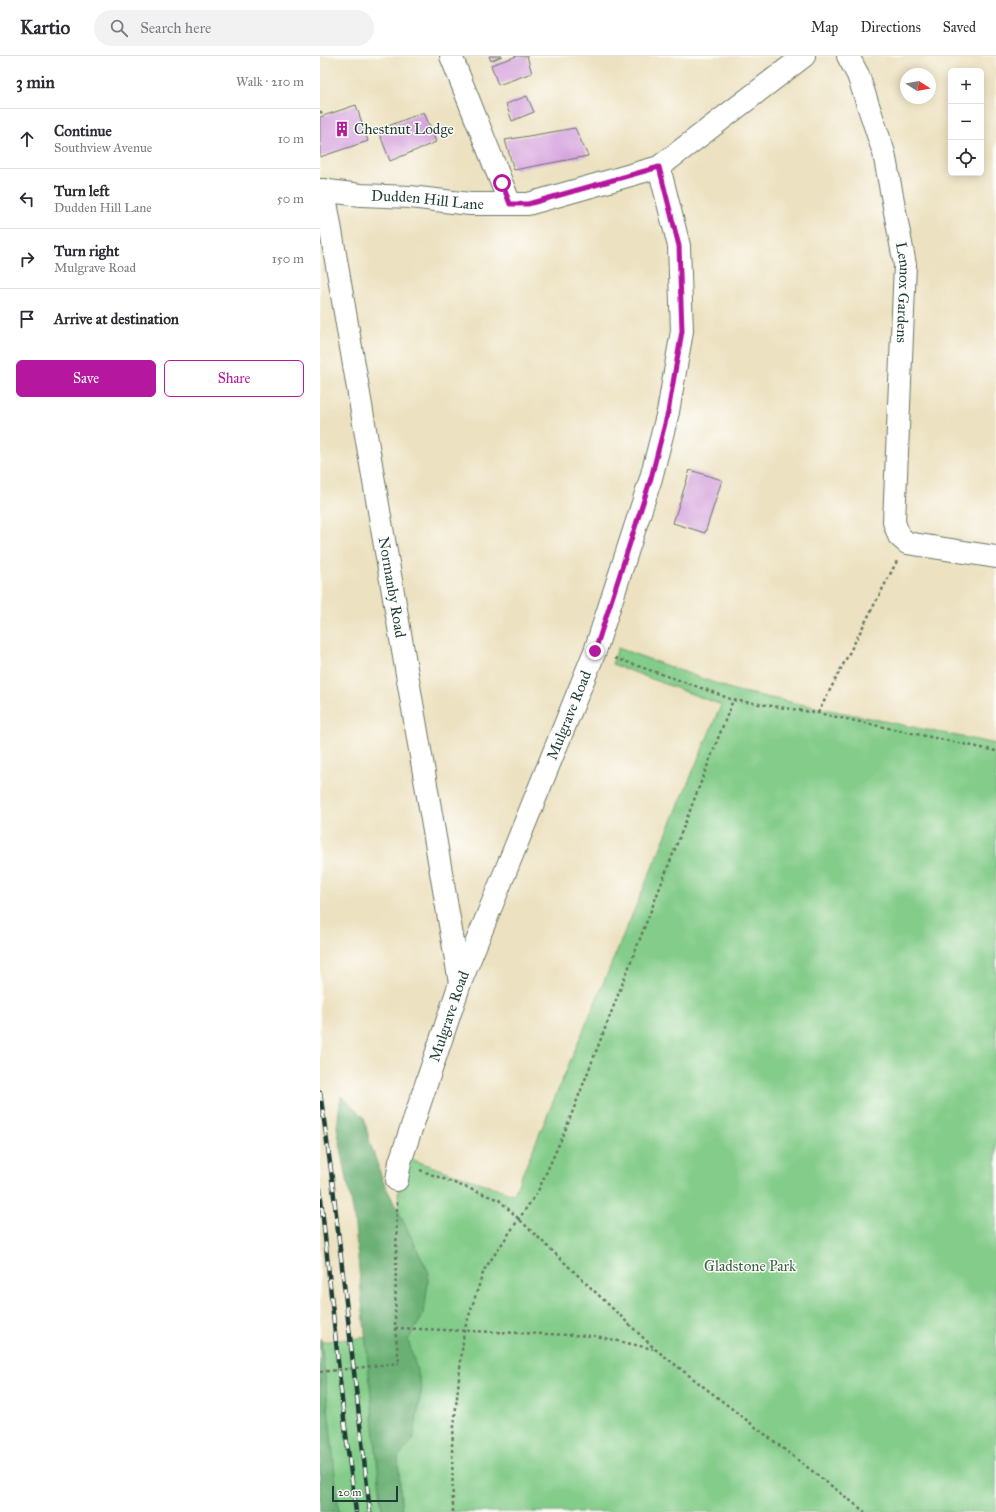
<!DOCTYPE html>
<meta charset="utf-8">
<style>
:root{--surface:#fff;--page:#f2f2f3;--text:#2b2b33;--muted:#7c7c81;--line:#e1e1e2;--accent:#b5179e}
body{margin:0;font-family:"IM FELL Great Primer",serif;background:var(--page);color:var(--text)}
.controls{position:absolute;right:12px;top:12px;display:grid;overflow:hidden;border-radius:6px;box-shadow:0 2px 10px #0003}
.controls button{width:36px;height:36px;display:grid;place-items:center;padding:0;border:0;border-bottom:1px solid var(--line);background:var(--surface);color:var(--text);font:20px sans-serif}
.compass{position:absolute;left:580px;top:12px;width:36px;height:36px;border-radius:50%;background:var(--surface);box-shadow:0 2px 10px #0003;rotate:101deg}
.scale{position:absolute;left:12px;bottom:10px;width:66px;box-sizing:border-box;padding-left:4px;border:2px solid #1f3d34;border-top:0;font-size:11px;line-height:14px;white-space:nowrap;color:#1f3d34;-webkit-text-stroke:3px #fdfcf7;paint-order:stroke}
.stop{position:absolute;width:12px;height:12px;margin:-9px;border:3px solid #b5179e;border-radius:50%;background:#fff}
.stop.end{background:#b5179e;border-color:#fff;box-shadow:0 1px 4px #0008}
.list{margin:0;padding:0;list-style:none}
h2{display:flex;justify-content:space-between;align-items:center;height:52px;margin:0;padding:0 16px;font-size:17px}
h2 small{font-size:13px;font-weight:400;color:var(--muted)}
.list li{display:grid;grid-template-columns:26px 1fr auto;gap:12px;align-items:center;box-sizing:border-box;height:60px;padding:0 16px;border-top:1px solid var(--line)}
.list b{display:block;font-size:15px;white-space:nowrap}
.list p{margin:0;font-size:13px;white-space:nowrap;color:var(--muted)}
.list em{font-size:13px;font-style:normal;color:var(--muted)}
.actions{display:flex;gap:8px;padding:12px 16px}
.actions a{flex:1;padding:9px 0;border:1px solid var(--accent);border-radius:6px;text-align:center;font-size:14px;color:var(--accent)}
.actions .main{background:var(--accent);color:#fff}
.icon{flex:none;width:22px;height:22px;fill:none;stroke:currentColor;stroke-width:2;stroke-linecap:round;stroke-linejoin:round}
.map{position:relative;flex:none;width:676px;height:1456px;overflow:hidden}
header{display:flex;align-items:center;gap:24px;box-sizing:border-box;height:56px;padding:0 20px;background:var(--surface);border-bottom:1px solid var(--line)}
header strong{font-size:19px}
nav{display:flex;gap:22px;margin-inline-start:auto;font-size:14px}
.search{width:280px;height:36px;background:var(--page);display:flex;align-items:center;gap:10px;box-sizing:border-box;padding:0 14px;border-radius:22px;color:var(--muted);font-size:15px}
main{display:flex}
aside{flex:1;background:var(--surface)}
.map>svg:first-child{display:block}
</style>
<header>
<strong>Kartio</strong>
<div class="search"><svg class="icon" aria-label="search" viewBox="0 0 24 24"><circle cx="10" cy="10" r="6"/><path d="M15 15l6 6"/></svg>Search here</div>
<nav><a>Map</a><a>Directions</a><a>Saved</a></nav>
</header>
<main>
<aside>
<h2>3 min<small>Walk · 210 m</small></h2>
<ul class="list">
<li><svg class="icon" aria-label="ahead" viewBox="0 0 24 24"><path d="M12 20V5M6 11l6-6 6 6"/></svg><div><b>Continue</b><p>Southview Avenue</p></div><em>10 m</em></li>
<li><svg class="icon" aria-label="left" viewBox="0 0 24 24"><path d="M17 20v-9H6M10 6l-5 5 5 5"/></svg><div><b>Turn left</b><p>Dudden Hill Lane</p></div><em>50 m</em></li>
<li><svg class="icon" aria-label="right" viewBox="0 0 24 24"><path d="M7 20v-9h11M14 6l5 5-5 5"/></svg><div><b>Turn right</b><p>Mulgrave Road</p></div><em>150 m</em></li>
<li><svg class="icon" aria-label="arrive" viewBox="0 0 24 24"><path d="M6 21V4h12l-3 4 3 4H6"/></svg><div><b>Arrive at destination</b></div></li>
</ul>
<div class="actions"><a class="main">Save</a><a>Share</a></div>
</aside>
<div class="map">
<svg width="676" height="1456" viewBox="0 0 676 1456">
<rect width="100%" height="100%" fill="#fdfcf7"/>
<filter id="ink" filterUnits="userSpaceOnUse"><feTurbulence type="fractalNoise" baseFrequency=".025" numOctaves="2"/><feDisplacementMap in="SourceGraphic" scale="8" xChannelSelector="R" yChannelSelector="G"/><feConvolveMatrix kernelMatrix="1 2 1 2 8 2 1 2 1" color-interpolation-filters="sRGB"/></filter>
<filter id="wash" filterUnits="userSpaceOnUse"><feTurbulence type="fractalNoise" baseFrequency=".012" numOctaves="4" result="noise"/><feDisplacementMap in="SourceGraphic" scale="16" xChannelSelector="R" yChannelSelector="G"/><feGaussianBlur stdDeviation="0.9" result="paint"/><feColorMatrix in="noise" values="0 0 0 0 0 0 0 0 0 0 0 0 0 0 0 0 0 1.4 0 .05"/><feComposite in="paint" operator="in"/></filter>
<g filter="url(#wash)">
<rect width="100%" height="100%" fill="#ece1c0"/>
<path fill="#83cc89" stroke="#51845e" d="M298 592 417 635 676 688V1456H0V1286L70 1279 80 1269 78 1122 90 1103 194 1138 401 649 292 608Z"/>
<path fill="#6ab075" stroke="#447654" d="M21 1040 44 1061 49 1084 63 1125 109 1217 104 1258 88 1284 102 1331 93 1384 78 1401 82 1456H62L34 1160 17 1071Z
M0 1283H1L19 1456H0Z"/>
<g id="blocks">
<path fill="#d5a3de" d="M169 0H182L171 5Z
M197 0H207L212 17 178 29 171 9Z
M207 40 214 56 192 65 186 48Z
M36 49 48 85 0 101V61Z
M104 56 116 86 70 105 58 74Z
M255 72 268 100 194 114 185 84Z
M370 414 402 424 385 477 353 467Z"/>
</g>
</g>
<g filter="url(#ink)">
<use href="#blocks" fill-opacity="0" stroke="#677665" stroke-width="1"/>
<g fill="none" stroke-linecap="round" stroke-linejoin="round">
<defs>
<g id="minor">
<path d="M131 0 190 148"/>
<path id="s1" d="M528 0 538 19 564 97 585 209 574 466 579 480 587 487 676 501"/>
<path id="s2" d="M4 134 140 927"/>
<path id="s3" d="M77 1124 80 1106 140 927 275 595 331 422 348 356 362 275 359 190 339 111"/>
</g>
<g id="major">
<path id="s4" d="M0 134 41 139 90 141 150 148H208L339 111 484 0"/>
</g>
</defs>
<use href="#minor" stroke="#677665" stroke-width="24"/>
<use href="#major" stroke="#677665" stroke-width="24"/>
<path stroke="#677665" stroke-width="2.5" stroke-dasharray="3 3" stroke-linecap="butt" d="M0 55 4 60
M295 602 387 634 413 644 498 657 676 695
M498 657 577 505
M100 1114 179 1144 335 1293 545 1456
M77 1146 75 1272 79 1307
M75 1272 276 1280 333 1293
M133 1456 132 1389 144 1275 164 1214 218 1135 245 1075 413 644"/>
<use href="#minor" stroke="#fff" stroke-width="22"/>
<use href="#major" stroke="#fff" stroke-width="22"/>
<defs>
<path id="rail" d="M0 1036 11 1114 50 1456
M0 1133 24 1363 36 1456"/>
</defs>
<use href="#rail" stroke="#1f3d34" stroke-width="4.5"/>
<use href="#rail" stroke="#fdfcf7" stroke-width="3" stroke-dasharray="9" stroke-linecap="butt"/>
<path stroke="#677665" stroke-width="2.5" stroke-dasharray="3 3" stroke-linecap="butt" d="M0 1316 79 1307"/>
</g>
</g>
<g fill="none" stroke-linecap="round" stroke-linejoin="round" filter="url(#ink)">
<path stroke="#b5179e" stroke-width="5" d="M182 127 190 148H208L339 111 359 190 362 275 348 356 331 422 275 595"/>
</g>
<defs>
<symbol id="building-bare" viewBox="-9 -9 18 18"><path d="M-4-6H4V6H1V3H-1V6H-4ZM-2.5-4.3h1.7v1.8h-1.7ZM.8-4.3h1.7v1.8H.8ZM-2.5-1h1.7V.8h-1.7ZM.8-1h1.7V.8H.8Z" fill="#b5179e" stroke="#fdfcf7" stroke-width="2.5" paint-order="stroke"/></symbol>
</defs>
<g fill-rule="evenodd">
<use href="#building-bare" x="11" y="62" width="22" height="22"/>
</g>
<g text-anchor="middle" dominant-baseline="central" stroke-width="3" stroke-linejoin="round" paint-order="stroke">
<g font-size="15" fill="#1f3d34" stroke="#fdfcf7" text-anchor="start">
<text x="34" y="73">Chestnut Lodge</text>
</g>
<g font-size="15" fill="#1f3d34" stroke="#fdfcf7">
<text stroke="none"><textPath href="#s4" startOffset="108">Dudden Hill Lane</textPath></text>
<text stroke="none"><textPath href="#s1" startOffset="245">Lennox Gardens</textPath></text>
<text stroke="none"><textPath href="#s2" startOffset="403">Normanby Road</textPath></text>
<text stroke="none"><textPath href="#s3" startOffset="496">Mulgrave Road</textPath></text>
<text stroke="none"><textPath href="#s3" startOffset="172">Mulgrave Road</textPath></text>
</g>
<g font-size="15" fill="#386149" stroke="#fdfcf7">
<text x="430" y="1210">Gladstone Park</text>
</g>
</g>
</svg>
<div class="controls">
<button>+</button>
<button>−</button>
<button><svg class="icon" aria-label="locate" viewBox="0 0 24 24"><circle cx="12" cy="12" r="6"/><path d="M12 2v4M12 18v4M2 12h4M18 12h4"/></svg></button>
</div>
<svg class="compass" viewBox="-18 -18 36 36"><path d="M0-13l5 13h-10z" fill="#e53935"/><path d="M0 13l5-13h-10z" fill="#7c7c81"/></svg>
<div class="scale">20 m</div>
<div class="stop" style="left:182px;top:127px"></div>
<div class="stop end" style="left:275px;top:595px"></div>
</div>
</main>
